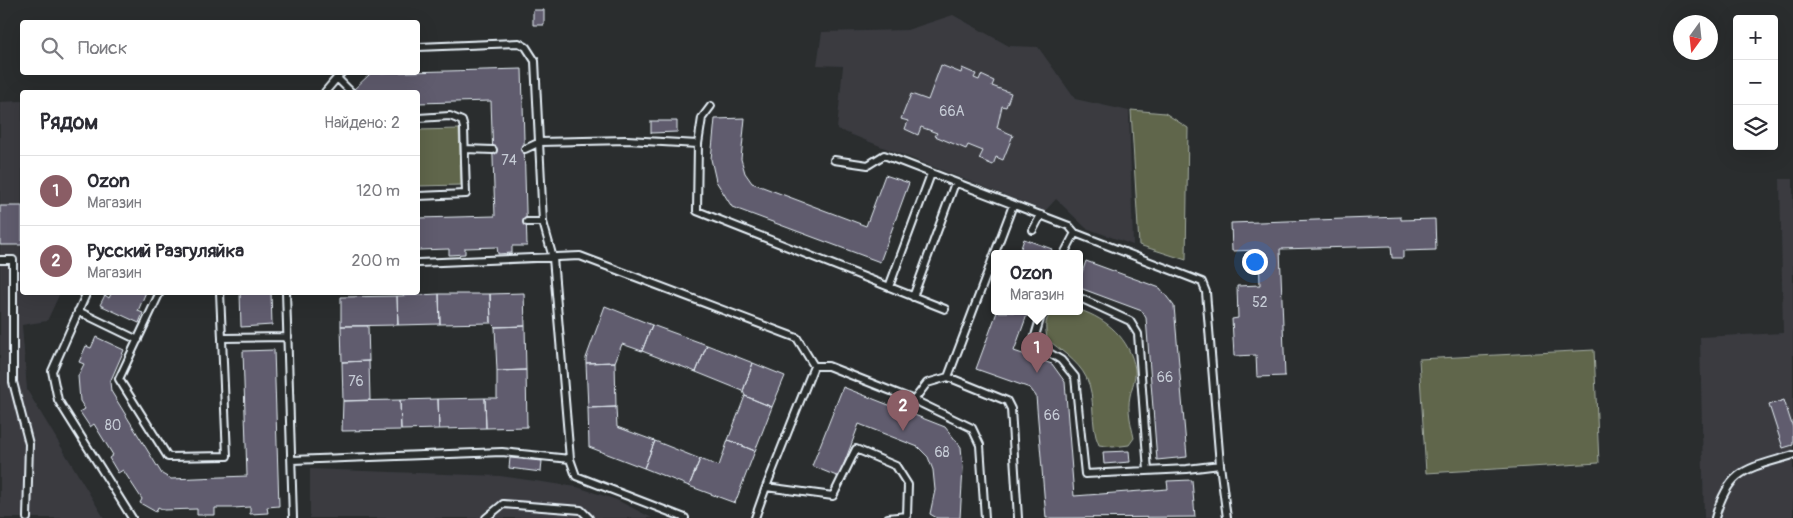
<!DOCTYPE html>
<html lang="ru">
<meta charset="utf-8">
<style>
:root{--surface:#fff;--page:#f7f7f7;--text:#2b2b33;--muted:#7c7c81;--line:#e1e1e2;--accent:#8a5d65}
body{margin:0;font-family:Pangolin,sans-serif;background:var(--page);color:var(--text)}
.controls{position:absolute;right:15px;top:15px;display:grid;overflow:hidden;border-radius:5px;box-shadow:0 5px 20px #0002}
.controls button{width:45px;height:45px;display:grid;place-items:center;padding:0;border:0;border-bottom:1px solid var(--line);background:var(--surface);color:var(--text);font:25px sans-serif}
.compass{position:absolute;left:1673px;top:15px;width:45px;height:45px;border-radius:50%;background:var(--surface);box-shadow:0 5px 20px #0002;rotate:195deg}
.you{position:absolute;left:1254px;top:261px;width:18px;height:18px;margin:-12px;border:4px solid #fff;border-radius:50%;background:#1a73e8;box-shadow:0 0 0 8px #1a73e833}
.badge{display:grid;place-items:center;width:32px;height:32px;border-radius:50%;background:var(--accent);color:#fff;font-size:16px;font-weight:700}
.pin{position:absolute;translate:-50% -41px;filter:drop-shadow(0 1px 2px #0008)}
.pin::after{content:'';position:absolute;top:26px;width:18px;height:15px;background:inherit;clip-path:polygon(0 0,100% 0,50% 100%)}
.popup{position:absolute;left:991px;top:250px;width:92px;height:65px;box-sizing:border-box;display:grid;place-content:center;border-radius:5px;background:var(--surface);filter:drop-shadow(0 1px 4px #0005);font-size:16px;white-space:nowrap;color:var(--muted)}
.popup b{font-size:19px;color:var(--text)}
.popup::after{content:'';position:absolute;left:50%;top:100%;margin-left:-10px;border:10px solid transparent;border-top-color:var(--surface)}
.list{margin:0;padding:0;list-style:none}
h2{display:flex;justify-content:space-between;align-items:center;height:65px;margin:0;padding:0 20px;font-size:21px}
h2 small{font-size:16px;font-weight:400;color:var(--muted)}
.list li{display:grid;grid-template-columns:32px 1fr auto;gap:15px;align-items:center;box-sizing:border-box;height:70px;padding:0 20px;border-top:1px solid var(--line)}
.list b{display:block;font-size:19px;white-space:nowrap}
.list p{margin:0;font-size:16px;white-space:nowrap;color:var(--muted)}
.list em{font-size:16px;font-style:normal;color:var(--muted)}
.icon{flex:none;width:28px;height:28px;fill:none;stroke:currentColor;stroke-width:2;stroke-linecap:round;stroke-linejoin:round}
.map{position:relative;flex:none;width:1793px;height:518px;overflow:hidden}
.search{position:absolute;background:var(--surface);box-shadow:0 5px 20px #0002;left:20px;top:20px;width:400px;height:55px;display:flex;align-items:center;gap:12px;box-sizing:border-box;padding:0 18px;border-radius:5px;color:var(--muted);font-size:19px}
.panel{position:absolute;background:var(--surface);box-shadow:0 5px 20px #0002;left:20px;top:90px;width:400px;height:205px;border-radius:5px}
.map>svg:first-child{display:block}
</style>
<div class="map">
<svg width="1793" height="518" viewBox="0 0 1793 518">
<rect width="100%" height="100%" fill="#2a2d2e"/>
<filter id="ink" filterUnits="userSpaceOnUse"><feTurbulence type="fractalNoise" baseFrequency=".02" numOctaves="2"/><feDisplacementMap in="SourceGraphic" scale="10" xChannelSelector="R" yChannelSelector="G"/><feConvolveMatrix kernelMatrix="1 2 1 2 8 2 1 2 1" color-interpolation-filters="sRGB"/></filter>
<g filter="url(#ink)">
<path fill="#3a3b41" d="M953 15 1009 46 1038 47 1075 99 1129 111 1133 245 1086 228 1056 199 1045 211 837 129 843 66 817 65 822 32 907 30Z
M22 101V292L60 293 47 321 22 325 27 390 104 518H0V102Z
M1780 179H1793V518H1704L1700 337 1783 333Z
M310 469 500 476 577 487 617 500 652 518H310Z"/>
<path fill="#60664c" stroke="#a4aca2" d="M1131 110 1165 113 1188 128 1186 260 1139 245Z
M459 129 461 185 418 186V130Z
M1080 310C1107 319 1130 339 1135 369 1136 379 1132 386 1130 396 1127 410 1131 424 1134 438L1129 445 1113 447 1099 445C1089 424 1097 398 1086 377 1078 361 1060 350 1047 339 1040 299 1065 319 1080 310Z
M1594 350 1599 463 1426 473 1419 359Z"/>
<path fill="#615c6e" stroke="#e8f1f8" d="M533 10H544V25H533Z
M941 65 961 73 962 68 976 74 974 78 979 80 981 75 994 81 992 86 1011 93 1006 107 1002 106 997 128 1013 135 1003 160 996 157 993 165 979 159 983 151 968 145 966 149 935 136 937 133 921 127 918 135 905 129 908 121 901 119 911 94 928 100Z
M522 69 527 246H512V253L498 254 497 247 465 248V254L449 255V249L418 250V218L495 216 491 101 418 103V92H351L371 73Z
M745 118 741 159 745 173 752 183 866 226 885 175 909 183 880 262 732 207 716 181 711 159 715 119Z
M651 121H677V132L651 133Z
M0 206H22V245H0Z
M1401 217V220L1435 219 1436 250 1403 251V258H1392L1391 246 1280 249 1285 376 1257 377 1256 355 1234 356 1232 319 1238 318 1237 286 1260 285 1259 250 1232 251 1231 223Z
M1024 239 1052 249 1050 254H1019Z
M1086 261 1160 288 1174 306 1187 457 1157 460 1146 318 1142 311 1080 288V278Z
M112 292H146L138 311 143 313 139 323 100 305 105 295 109 298Z
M240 292H271L272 325 241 327Z
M524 293 525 326 495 327 491 323 490 294Z
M439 294 440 324 398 325 397 296Z
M439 294H490L491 323 440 324Z
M397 296 398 325 341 326V297Z
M605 306 652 325 642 351 622 344 615 362 586 363V358Z
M997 312H1028L1014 351 1052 364 1065 382 1074 496 1168 489 1167 481 1192 480 1195 517 1046 518 1036 396 1030 388 976 369Z
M652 325 707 345 696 372 642 351Z
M341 326H368L369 361 342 362Z
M525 326 526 370 497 371 495 327Z
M96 337 124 350 110 382 111 391 162 474 171 479 247 476 243 351 274 350 279 506 267 507 268 513 250 514V507L233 508H215V515H197V509L164 510 158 507 156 512 140 503 142 499 123 470 118 473 109 458 113 455 94 424 90 427 80 412 85 409 80 401 78 376 84 364 79 362 86 346 91 348Z
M707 345 753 363 743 391 696 372Z
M369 361 370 400 343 401 342 362Z
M615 362 616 407 588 408 586 363Z
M753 363 785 376 772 407 745 396 743 391Z
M526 370 527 427 486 428 485 398H497V371Z
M843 387 945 427 961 447 963 468 960 518H937L930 514 935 490 933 470 928 457 918 447 859 424 839 477 812 466Z
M745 396 772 407 755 451 728 440Z
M485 398 486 428 439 429 438 399Z
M438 399 439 429 401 430 400 400Z
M400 400 401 430 342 431 343 401Z
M1784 400 1793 428V445L1783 448 1769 405Z
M616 407 617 427 655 441 644 468 589 447 588 408Z
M728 440 755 451 735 503 689 486 700 459 719 466Z
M655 441 700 459 689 486 644 468Z
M1129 451 1130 462 1104 464 1103 452Z
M510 458 542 461 541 472 509 468Z"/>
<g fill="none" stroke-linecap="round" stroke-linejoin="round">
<defs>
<path id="service" d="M418 47 519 43 526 47 535 61 543 222 553 258 570 459
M337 78 351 92
M325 92 342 72
M418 118 450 116 462 121 464 128 466 194 418 196
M698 144 702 118 711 106
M465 149 493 150
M525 149 540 142 627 140 698 144 697 211 945 309
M834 160 868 165 884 155 1069 226 1075 233 1202 282 1206 292 1220 465 1227 518
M527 222H543
M1033 230 1041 215
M1064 254 1075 233
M0 260H13V382L29 444 27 518
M418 263 580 256 797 338 814 366H828
M889 287 931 174
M87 292 52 371 58 400 132 518
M160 292 119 379 168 457 227 456 220 292
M286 292 293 518
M913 297 955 183
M1080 298 1130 321 1138 334 1148 471
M78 311 138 340
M1042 312 1033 343 1061 360 1075 377 1085 474 1187 469 1220 465
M223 338 288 337
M948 377 1007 401 1011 409 1018 518
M292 460 502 452 570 459 576 476 685 518
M766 487 814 366H828L914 400
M486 518 503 504 581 510 589 518
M755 518 766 487 833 496 856 449 896 466 908 485 907 516 888 518
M985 518 980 445 972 428 914 400 927 383 948 377 1013 205
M1715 518C1729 468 1747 469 1793 455"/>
</defs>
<use href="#service" stroke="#e8f1f8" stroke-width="10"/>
<use href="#service" stroke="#2a2d2e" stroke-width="6"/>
</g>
</g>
<g text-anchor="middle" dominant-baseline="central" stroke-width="5" stroke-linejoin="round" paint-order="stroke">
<g font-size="14" fill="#c6ccd6">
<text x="952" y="111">66А</text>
<text x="509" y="160">74</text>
<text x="1260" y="302">52</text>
<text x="1165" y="377">66</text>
<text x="356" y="381">76</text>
<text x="1052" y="415">66</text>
<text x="113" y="425">80</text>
<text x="942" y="452">68</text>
</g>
</g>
</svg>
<div class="controls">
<button>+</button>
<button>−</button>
<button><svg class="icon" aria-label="layers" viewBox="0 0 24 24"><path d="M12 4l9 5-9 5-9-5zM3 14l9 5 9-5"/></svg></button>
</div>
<svg class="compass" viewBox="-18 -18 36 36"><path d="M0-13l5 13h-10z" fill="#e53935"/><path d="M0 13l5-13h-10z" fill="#7c7c81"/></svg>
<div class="you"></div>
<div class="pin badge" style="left:1037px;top:373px">1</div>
<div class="popup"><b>Ozon</b>Магазин</div>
<div class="pin badge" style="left:903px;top:431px">2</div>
<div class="search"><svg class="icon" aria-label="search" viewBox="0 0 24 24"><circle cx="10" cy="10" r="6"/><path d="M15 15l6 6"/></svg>Поиск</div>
<section class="panel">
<h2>Рядом<small>Найдено: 2</small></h2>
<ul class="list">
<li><span class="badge">1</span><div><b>Ozon</b><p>Магазин</p></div><em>120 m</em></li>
<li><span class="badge">2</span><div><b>Русский Разгуляйка</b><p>Магазин</p></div><em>200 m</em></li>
</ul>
</section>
</div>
